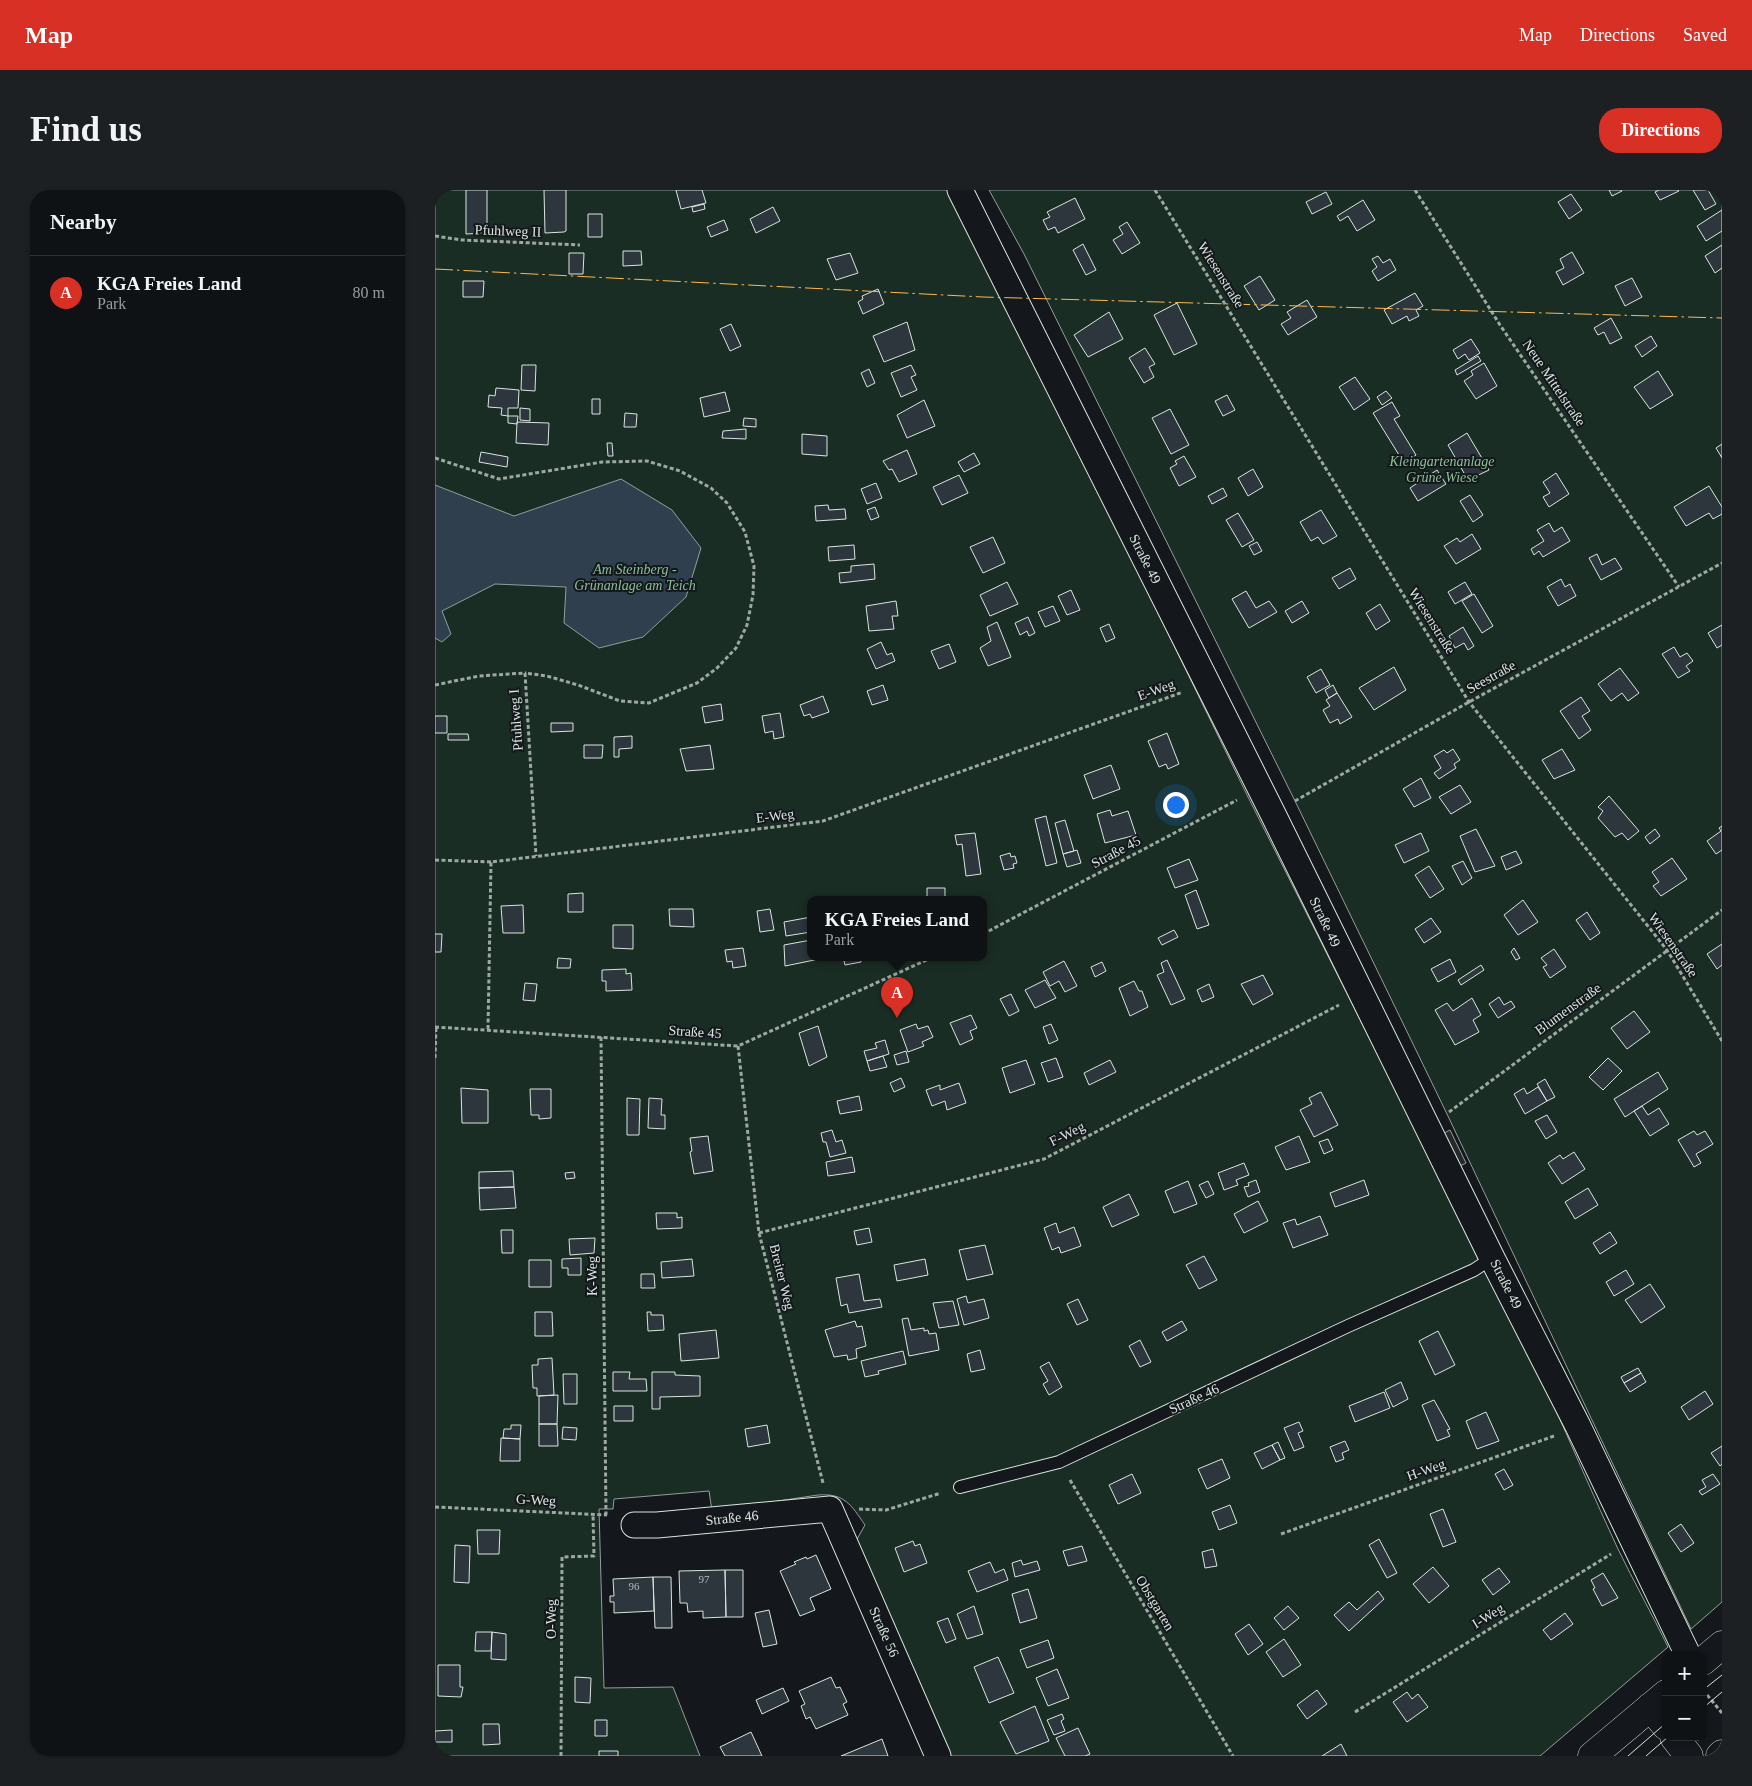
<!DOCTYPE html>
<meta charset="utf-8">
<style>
:root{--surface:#0f1215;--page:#1d2022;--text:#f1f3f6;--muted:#9b9ea0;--line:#2f3234;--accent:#d93025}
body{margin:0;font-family:Georgia,serif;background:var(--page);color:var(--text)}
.controls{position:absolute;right:15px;bottom:15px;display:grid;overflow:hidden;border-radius:10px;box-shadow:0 1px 4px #0004}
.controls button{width:45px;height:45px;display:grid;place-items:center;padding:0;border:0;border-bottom:1px solid var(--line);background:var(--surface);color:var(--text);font:25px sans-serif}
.you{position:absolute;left:740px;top:614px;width:18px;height:18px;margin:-12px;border:4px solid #fff;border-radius:50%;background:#1a73e8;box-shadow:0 0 0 8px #1a73e833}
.badge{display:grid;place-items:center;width:32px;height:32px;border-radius:50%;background:var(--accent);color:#fff;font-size:16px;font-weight:700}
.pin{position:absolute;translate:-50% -41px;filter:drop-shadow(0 1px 2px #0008)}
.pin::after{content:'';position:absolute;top:26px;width:18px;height:15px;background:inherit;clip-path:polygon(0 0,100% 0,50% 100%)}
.popup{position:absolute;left:372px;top:706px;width:180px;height:65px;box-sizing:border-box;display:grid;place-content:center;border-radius:10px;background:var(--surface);filter:drop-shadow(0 1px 4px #0005);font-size:16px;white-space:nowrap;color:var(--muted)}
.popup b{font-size:19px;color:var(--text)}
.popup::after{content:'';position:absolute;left:50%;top:100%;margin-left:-10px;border:10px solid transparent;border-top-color:var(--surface)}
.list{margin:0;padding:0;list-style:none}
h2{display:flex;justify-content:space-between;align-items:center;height:65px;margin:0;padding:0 20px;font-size:21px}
h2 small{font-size:16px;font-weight:400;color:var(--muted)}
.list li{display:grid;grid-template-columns:32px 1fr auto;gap:15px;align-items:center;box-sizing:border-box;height:75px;padding:0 20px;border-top:1px solid var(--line)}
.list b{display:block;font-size:19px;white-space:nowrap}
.list p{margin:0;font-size:16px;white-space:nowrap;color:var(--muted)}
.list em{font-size:16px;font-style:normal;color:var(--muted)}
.map{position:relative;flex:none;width:1287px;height:1566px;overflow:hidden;border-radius:20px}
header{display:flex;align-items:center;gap:30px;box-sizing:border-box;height:70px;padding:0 25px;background:var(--accent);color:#fff}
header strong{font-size:24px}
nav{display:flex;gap:28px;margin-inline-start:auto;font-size:18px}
.intro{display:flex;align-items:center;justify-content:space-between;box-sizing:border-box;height:120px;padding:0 30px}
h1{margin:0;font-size:35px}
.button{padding:12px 22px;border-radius:20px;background:var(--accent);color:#fff;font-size:18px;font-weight:700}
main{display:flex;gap:30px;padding:0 30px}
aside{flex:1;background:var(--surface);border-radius:20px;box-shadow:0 1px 4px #0004}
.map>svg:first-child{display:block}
</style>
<header>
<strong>Map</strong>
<nav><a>Map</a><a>Directions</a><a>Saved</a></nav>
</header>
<div class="intro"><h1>Find us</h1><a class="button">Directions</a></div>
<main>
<aside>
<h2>Nearby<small></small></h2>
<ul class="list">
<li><span class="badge">A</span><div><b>KGA Freies Land</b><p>Park</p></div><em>80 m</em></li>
</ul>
</aside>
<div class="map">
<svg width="1287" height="1566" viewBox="0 0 1287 1566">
<rect width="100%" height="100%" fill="#14181c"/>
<path fill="#1a2d24" stroke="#939e99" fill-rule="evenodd" d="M0 0H512L536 40 812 605 1037 1052C1094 1150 1135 1256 1183 1359 1199 1392 1217 1424 1233 1457L1105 1566H514L421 1351 430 1335C416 1315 410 1303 383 1305L277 1321 274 1301 179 1309 178 1319H164L169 1498 238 1497 265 1566H0ZM376 709H548V767H376Z
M554 0H1287V1412L1256 1439 1012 924 860 611 589 64Z"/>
<path fill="#24282b" stroke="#939e99" d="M1015 940 1031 973 1023 977 1007 944Z"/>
<path fill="#2f3f4d" stroke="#939e99" d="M186 289 237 320 266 358 251 407 208 447 164 458 129 433 131 397 60 394 7 421 16 444 7 452 0 448V295L79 326Z"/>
<path fill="#2c363c" stroke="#d8e6dc" d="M31 0H52V43L31 44Z
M109 0H131V41L129 42 110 43Z
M241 0H267L271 13 246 19Z
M1174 0H1186L1187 1 1177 6Z
M1224 0H1243L1244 1 1225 10 1220 2Z
M1258 0H1273L1281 14 1270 20Z
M891 2 897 14 877 24 871 12Z
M1136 4 1147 20 1134 29 1123 12Z
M640 8 650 29 623 43 620 37 613 40 608 30 615 27 612 22Z
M928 10 940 30 922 41 913 26 905 31 902 26Z
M269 14 270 19 258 22 257 17Z
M338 17 345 31 321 43 315 29Z
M1287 20V41L1271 51 1262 36Z
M153 24H167V47H153Z
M289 30 293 40 276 47 272 37Z
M692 32 705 53 687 64 678 50 688 44 684 37Z
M648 54 661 80 651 85 638 60Z
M1287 55V78L1280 83 1270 66Z
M188 61H206L207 75 188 76Z
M1137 62 1149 83 1128 95 1121 82 1129 78 1125 69Z
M134 63H149L148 84H134Z
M415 63 423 83 401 90 392 69Z
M943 66 948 73 955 69 961 80 943 91 937 81 942 77 937 69Z
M825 86 840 110 824 120 809 96Z
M1197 88 1207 107 1190 116 1180 96Z
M28 91H49L48 107H28Z
M443 99 449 114 428 124 423 112 428 109 427 106Z
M980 103 988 116 981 120 984 126 974 131 972 126 957 134 949 120Z
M872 110 882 127 853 145 846 134 856 128 852 122Z
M742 113 762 154 739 165 719 125Z
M674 122 688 149 653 167 639 145Z
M1176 128 1187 148 1175 154 1169 142 1163 145 1159 138Z
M472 132 480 160 449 172 438 146Z
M296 134 306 156 295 161 285 139Z
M1216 146 1222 156 1207 167 1200 156Z
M1036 149 1045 163 1034 170 1030 164 1023 169 1018 160Z
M710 158 720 174 714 177 719 187 709 193 694 168Z
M1043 166 1046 171 1022 185 1020 180Z
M1049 173 1062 196 1041 209 1029 191 1038 185 1036 181Z
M87 175H101L100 201 86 200Z
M476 175 481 185 476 187 482 200 466 207 456 183Z
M434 179 440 193 432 197 426 183Z
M1223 181 1238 205 1215 219 1199 197Z
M920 187 935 209 919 220 904 197Z
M61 198 84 200 83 218H73V226L66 225 67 218 53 217 54 205 60 206Z
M951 201 957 208 947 215 942 207Z
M290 202 295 221 269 227 265 208Z
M792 205 800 220 788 226 780 211Z
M157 209H165V224H157Z
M489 210 500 236 472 248 462 225Z
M957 212 965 226 959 229 981 265 969 273 938 223Z
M85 218 95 219V231L85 230Z
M735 219 754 255 736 264 717 228Z
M190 223 202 224 201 237H189Z
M73 226H83L82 234 73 233Z
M309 228 321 229V237L308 236Z
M82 232 114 233 113 255 81 253Z
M311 239V249L287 248 288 241Z
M1032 243 1054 280 1033 290 1013 255Z
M367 244 392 246V266L367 264Z
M172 253H177L178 266H173Z
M1287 254V268L1281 258Z
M472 260 482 284 464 292 457 279 454 280 448 271Z
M46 262 73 267 72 277 44 272Z
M539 263 545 274 529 282 523 272Z
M749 266 761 287 744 296 735 278 742 274 740 271Z
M818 279 828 297 813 306 803 288Z
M1002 280 1011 294 983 311 975 298Z
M1121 283 1134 304 1114 317 1108 307 1115 303 1108 292Z
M524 285 533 303 507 315 498 297Z
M441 293 447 308 432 314 426 299Z
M1274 296 1287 317V324L1278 329 1274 323 1251 336 1239 317Z
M788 298 792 306 777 314 773 306Z
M1035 305 1048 325 1038 332 1025 311Z
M393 315 394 320 410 319 411 329 381 331 380 316Z
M440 317 444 327 436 330 432 320Z
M886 320 902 346 888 354 883 347 876 351 865 332Z
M803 323 819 350 807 357 791 330Z
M1114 333 1119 342 1127 337 1135 351 1108 367 1104 361 1099 365 1096 359 1109 351 1102 340Z
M1037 344 1046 359 1021 374 1009 356 1022 348 1025 352Z
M558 347 570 373 548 383 535 357Z
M822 352 827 361 819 365 814 356Z
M419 355 420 369 394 371 393 357Z
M1162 364 1167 375 1180 368 1187 379 1166 390 1154 368Z
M439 374 440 389 405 393 404 383 416 382V376Z
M915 378 921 389 904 399 897 388Z
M1126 389 1130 397 1135 394 1141 406 1123 416 1112 397Z
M572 392 583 414 555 426 545 405Z
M1030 392 1037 404 1020 414 1013 402Z
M636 400 645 420 632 425 623 406Z
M811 401 821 418 834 411 842 422 814 438 797 409Z
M1039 404 1058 436 1047 443 1027 411Z
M461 411 463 426H457L459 439 434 441 431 416Z
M867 411 874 423 857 433 850 421Z
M945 414 955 431 941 440 931 423Z
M618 416 625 431 610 437 603 422Z
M593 427 600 443 594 446 592 441 585 445 580 433Z
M562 432 576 467 553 476 545 458 556 451 552 437Z
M674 434 680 448 671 452 665 438Z
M1287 435V455L1282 458 1273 443Z
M1028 437 1039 456 1033 460 1029 453 1020 458 1014 446Z
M446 452 452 465 457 463 460 471 441 479 432 459Z
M514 454 521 472 504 479 496 461Z
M1239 457 1245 467 1252 463 1258 471 1251 476 1255 481 1243 488 1227 464Z
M959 477 971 500 939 520 924 498Z
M1185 478 1204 503 1193 511 1187 503 1176 511 1163 494Z
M886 479 895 495 881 503 872 487Z
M448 495 453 510 437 515 432 501Z
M898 495 902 503 894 508 890 500Z
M902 503 917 527 905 534 903 529 895 533 888 520 895 516 891 510Z
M388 506 394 522 377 528 375 524 369 526 365 515Z
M1146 507 1155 521 1147 526 1156 540 1144 549 1125 521Z
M286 514 288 530 270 533 267 517Z
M345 523 349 547 339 549 338 541 330 543 327 526Z
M0 526H12V543H0Z
M116 533H138V541L116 542Z
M732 543 744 574 733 579 731 574 724 577 713 551Z
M13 544H33L34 550H13Z
M197 546V558L184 559V567H179V547Z
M149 555H168L167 568H149Z
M275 555 279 579 251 581 245 559Z
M1018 559 1025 570 1019 574 1021 578 1004 589 999 583 1006 578 999 566 1009 560 1012 563Z
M1127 559 1140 580 1119 589 1107 570Z
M676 575 685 599 658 609 649 585Z
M986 588 996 608 979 617 968 599Z
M1025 595 1036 612 1016 624 1004 607Z
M1174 606 1204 641 1193 650 1187 643 1180 647 1163 628 1168 621 1163 617Z
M675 620 677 626 693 621 701 645 670 653 662 624Z
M611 626 622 673 611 676 600 629Z
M630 630 639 661 628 664 620 633Z
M1287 636V660L1281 664 1272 651 1286 641 1284 638Z
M1041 639 1060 676 1040 682 1025 646Z
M1220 639 1225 646 1215 654 1210 647Z
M540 643 546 684 531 686 527 654 522 655 520 645Z
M986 643 994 661 969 673 960 655Z
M642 660 646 673 632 677 628 664Z
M1081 661 1087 673 1071 680 1066 667Z
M575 663 576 667 580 666 582 673 578 674 579 678 569 680 565 666Z
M1237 668 1252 689 1226 706 1218 696 1224 692 1217 682Z
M754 669 763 690 740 698 732 678Z
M1028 671 1037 688 1027 695 1017 676Z
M994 676 1009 699 995 708 980 685Z
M492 698H510V709H492Z
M761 700 774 735 762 739 750 705Z
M148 703V722H133V704Z
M1088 710 1103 732 1083 745 1069 725Z
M88 715 89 743H68L66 716Z
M234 719H258L259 737 235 736Z
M335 719 339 740 325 742 322 721Z
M1152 722 1165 743 1155 750 1141 730Z
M376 727V742L351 746 349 732Z
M996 728 1006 742 989 753 980 739Z
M178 735H198V759L178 758Z
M739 740 743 747 727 755 723 748Z
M0 744H7L6 762H0Z
M376 750V767H394L350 776 349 755Z
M1287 754V775L1282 779 1272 764Z
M308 758 311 776 298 778 297 771 292 772 290 760Z
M1079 758 1085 768 1081 770 1076 762Z
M1119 759 1131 777 1115 788 1108 777 1112 775 1106 768Z
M408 767H425L426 772 410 775Z
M123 768 136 769 135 778H122Z
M1015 769 1021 782 1003 792 996 779Z
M732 770 750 809 736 815 722 785 729 782 726 773Z
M629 771 642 796 630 802 624 791 615 796 608 782Z
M667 772 671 781 660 787 656 777Z
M1046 775 1049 780 1026 795 1023 790Z
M191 779V784L196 783 197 800 171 801V791H167V780Z
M828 785 838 804 818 815 806 794Z
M610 790 621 808 600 818 590 800Z
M699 791 704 801H707L713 817 695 826 684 798Z
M90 793 102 794 100 811 88 810Z
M774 794 779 807 767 812 762 800Z
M576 804 584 821 574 826 565 809Z
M1064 807 1069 815 1076 811 1080 817 1063 828 1054 814Z
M1037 808 1046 825 1038 830 1044 842 1020 855 1000 820 1012 813 1018 821Z
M1199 821 1215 842 1192 859 1176 838Z
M536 825 542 838 535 841 538 849 525 855 515 833Z
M481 834 483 839 493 836 498 847 487 852 489 856 473 862 465 840Z
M616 834 623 850 614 854 608 837Z
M383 836 392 867 374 876 364 843Z
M450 850 454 864 432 871 429 861 442 858 440 853Z
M471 861 474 872 462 875 459 865Z
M448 866 452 877 435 881 432 871Z
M621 868 628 887 613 892 606 873Z
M1173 868 1187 881 1168 900 1154 887Z
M591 870 600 894 575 903 567 878Z
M675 870 681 882 654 895 649 883Z
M1223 882 1233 899 1190 927 1179 909Z
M466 888 470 897 459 902 455 893Z
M1110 889 1120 907 1112 911 1102 894Z
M524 893 531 913 512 920 510 911 497 916 491 900 505 895V900Z
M1103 897 1112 911 1090 924 1079 904 1089 898 1092 904Z
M26 898 53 900V933H27Z
M95 899H116V928L104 929V925H96Z
M886 902 903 935 879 947 865 920 877 914 874 908Z
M424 906 427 920 405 924 402 911Z
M192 908 205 909 204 945H192Z
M214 908 227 909 226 925H230V939L213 938Z
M1207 916 1213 925 1224 918 1234 934 1215 946 1199 921Z
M1112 925 1122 942 1111 949 1100 931Z
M397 940 401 952 407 950 411 963 395 967 391 952H388L386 943Z
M1259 941 1262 945 1270 941 1278 954 1261 964 1266 973 1259 977 1243 950Z
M273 946 278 981 259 984 255 962 257 961 255 948Z
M864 946 875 972 851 980 840 957Z
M893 949 898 960 889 964 884 952Z
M1139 962 1150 979 1127 994 1113 973 1125 965 1128 969Z
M417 967 420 982 393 986 391 972Z
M809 973 814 985 801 990 803 995 789 1000 783 983Z
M78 981 79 997 44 998V982Z
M139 982 140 988 131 989 130 983Z
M821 990 825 1002 813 1007 809 997 814 996 813 993Z
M929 990 934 1005 900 1017 895 1003Z
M753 991 762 1014 739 1023 730 1001Z
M773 991 779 1004 771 1008 764 995Z
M79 997 81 1018 45 1020 44 998Z
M1153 998 1163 1015 1140 1029 1130 1012Z
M694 1004 704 1025 677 1037 668 1017Z
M823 1011 833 1031 809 1043 799 1024Z
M221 1023H242V1028L247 1027V1038L222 1039Z
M885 1026 893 1045 858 1058 848 1033 860 1029 862 1035Z
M621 1033 624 1043 639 1037 646 1056 626 1063 624 1057 617 1060 609 1038Z
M434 1038 437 1052 422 1055 419 1041Z
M66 1040H78V1063H67Z
M1175 1042 1182 1053 1165 1064 1158 1053Z
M160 1048 159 1063 135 1065 134 1049Z
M550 1055 558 1084 532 1090 524 1060Z
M769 1066 782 1090 764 1099 751 1075Z
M146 1068V1085H133V1078H127V1069Z
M257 1069 259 1086 227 1088 226 1072Z
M490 1069 493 1085 462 1091 459 1075Z
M94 1070H116V1097H94Z
M1191 1080 1199 1094 1179 1106 1171 1092Z
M206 1084H219L220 1098H206Z
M424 1084 429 1111 445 1109 447 1117 414 1123 412 1114 406 1116 401 1088Z
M1215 1094 1230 1117 1206 1133 1190 1110Z
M531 1106 533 1113 549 1109 554 1128 529 1135 522 1109Z
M643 1109 653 1130 642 1135 632 1114Z
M518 1111 524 1135 504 1138 498 1113Z
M100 1122H117L118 1146H100Z
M212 1122H216V1125H228L229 1140 213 1141Z
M473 1128 476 1140 489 1138V1141L493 1140 494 1144 501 1143 504 1160 474 1166 467 1129Z
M420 1131 422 1137 427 1136 431 1156 421 1159 422 1168 413 1170 412 1165 399 1167 390 1140Z
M747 1131 752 1140 732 1151 727 1142Z
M281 1140 284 1168 246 1171 244 1144Z
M1003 1141 1020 1175 1000 1185 984 1151Z
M705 1150 716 1172 705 1177 694 1156Z
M545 1160 550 1179 536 1182 532 1164Z
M468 1161 471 1174 443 1181 444 1184 430 1187 426 1171Z
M117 1168 119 1205 102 1206V1198H98L97 1175H103V1169Z
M614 1172 627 1197 614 1205 608 1194 613 1191 605 1177Z
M1203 1178 1206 1183 1189 1193 1186 1187Z
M178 1182H195L194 1189H211L212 1201H178Z
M217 1182H240V1185L265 1186V1206L225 1207V1219H217Z
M1206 1183 1211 1192 1195 1202 1189 1193Z
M128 1184H142V1214H129Z
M966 1192 973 1209 958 1217 950 1200Z
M1270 1201 1278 1214 1254 1230 1246 1217Z
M949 1202 955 1218 920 1232 914 1216Z
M123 1205 122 1234H104V1206Z
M999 1210 1015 1239 1012 1240 1015 1246 1002 1251 987 1215Z
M179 1216H198V1231H179Z
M1051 1222 1064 1251 1042 1259 1031 1231Z
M864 1232 868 1241 863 1243 869 1257 859 1261 849 1238Z
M104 1234H122L123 1256H104Z
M76 1235H86L85 1249 68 1248 69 1239H76Z
M332 1235 335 1253 313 1257 310 1239Z
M128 1237 142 1238 141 1250 127 1249Z
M66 1248 85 1249V1271H65Z
M910 1251 914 1260 907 1263 909 1269 901 1272 895 1257Z
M843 1252 850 1268 845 1270 837 1255Z
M837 1255 845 1270 827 1279 819 1263Z
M1287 1256V1274L1285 1276 1276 1263Z
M787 1269 795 1288 772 1299 763 1279Z
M1069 1279 1078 1295 1069 1300 1060 1284Z
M697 1284 706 1303 683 1314 674 1295Z
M1278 1284 1285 1294 1267 1305 1264 1301 1271 1297 1267 1290Z
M795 1315 802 1333 784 1340 777 1322Z
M1008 1319 1021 1352 1008 1357 995 1324Z
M1246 1334 1259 1353 1246 1362 1233 1343Z
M42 1340H65L64 1364H43Z
M944 1349 962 1383 952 1388 934 1355Z
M478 1351 480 1356 485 1354 492 1373 469 1382 460 1358Z
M20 1355 35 1356 34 1393 19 1392Z
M647 1356 652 1371 633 1376 628 1361Z
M778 1359 782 1376 770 1378 767 1362Z
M381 1365 396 1399 375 1408 380 1420 365 1426 345 1381 361 1374 359 1372 371 1367 372 1369Z
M586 1370 588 1375 602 1371 605 1380 580 1387 577 1373Z
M555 1372 560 1383 569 1379 573 1390 542 1402 533 1381Z
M998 1377 1014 1396 994 1413 978 1394Z
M1064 1378 1075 1392 1058 1405 1047 1390Z
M290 1380 291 1427 268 1428V1421L253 1422 252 1413H245L244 1381Z
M290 1380H308V1427H291Z
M1168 1383 1183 1408 1167 1416 1158 1399 1160 1398 1156 1390Z
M218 1387 219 1421 179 1423V1412H175V1406H179L178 1389Z
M218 1387H236L237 1438H220Z
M593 1399 602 1428 585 1433 577 1404Z
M943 1401 949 1409 914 1441 899 1425 914 1412 922 1420Z
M539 1416 548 1444 532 1449 522 1424Z
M853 1416 864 1428 849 1440 839 1428Z
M334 1420 342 1454 328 1457 320 1423Z
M1130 1423 1138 1434 1116 1450 1108 1440Z
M513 1428 521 1449 511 1453 502 1432Z
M814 1434 828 1454 813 1465 800 1444Z
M41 1442H57L56 1461H40Z
M57 1442 71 1444V1470L56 1469Z
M849 1449 866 1475 848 1487 831 1462Z
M613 1450 619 1468 592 1478 585 1460Z
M563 1467 579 1503 554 1513 539 1477Z
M3 1475H25V1497H28L26 1507 3 1506Z
M622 1479 634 1508 613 1516 601 1488Z
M140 1487 156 1488 155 1513 140 1512Z
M396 1487 401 1498 405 1497 412 1512 408 1514 413 1525 381 1539 375 1527 371 1529 366 1516 370 1514 364 1501Z
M348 1498 354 1511 327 1524 321 1510Z
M882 1500 892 1514 872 1529 862 1515Z
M972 1502 977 1509 983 1504 993 1517 972 1532 958 1512Z
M600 1516 614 1551 581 1564 565 1532Z
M627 1524 629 1529 626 1531 630 1541 619 1545 612 1530Z
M160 1530H172V1546H160Z
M48 1534H64L65 1554 48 1555Z
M643 1538 655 1564 650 1566H630L621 1548Z
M17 1540V1552H0V1541Z
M316 1542 327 1566H290L285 1557Z
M447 1549 453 1566H406Z
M906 1554 912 1566H887Z
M164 1561H183V1566H164Z"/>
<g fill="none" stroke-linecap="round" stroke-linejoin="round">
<defs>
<path id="service" d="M525 1297 624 1272 913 1136 1039 1080 1057 1068"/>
<path id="minor" d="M525 0 838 624 1057 1068 1143 1236 1253 1465
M199 1335H222L395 1319 503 1566"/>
<path id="secondary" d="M1268 1471 1287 1455
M1215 1517 1231 1536
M1239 1547 1254 1566
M1157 1566 1231 1504
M1285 1566 1287 1564"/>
</defs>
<use href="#service" stroke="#d8e6dc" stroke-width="14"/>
<use href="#minor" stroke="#d8e6dc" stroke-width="27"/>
<use href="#secondary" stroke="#d8e6dc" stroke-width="29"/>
<path stroke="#9da8a2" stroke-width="3" stroke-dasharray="4 2.5" stroke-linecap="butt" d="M720 0 1034 512 1232 760 1287 851
M980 0 1065 135 1244 397
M0 46 27 50 145 55
M0 268 64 289 167 272 212 271 245 281 276 298 292 313 310 342 319 376 318 405 312 435 301 458 282 478 262 493 214 513 185 511 143 495 112 486 90 483
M0 495 44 486 90 483 101 666
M860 611 1034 512 1287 373
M0 670 56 672
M548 744 802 610
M0 837 303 856 498 767
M53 839 56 672 388 631 748 502
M166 847 171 1325
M303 856 324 1043 388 1293
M0 868 1 837
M1014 922 1287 720
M324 1043 609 969 904 815
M635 1290 798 1566
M0 1317 172 1325
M424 1319 451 1320 506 1303
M846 1344 1119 1246
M1268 1500 1287 1523
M920 1522 1176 1364
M126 1566 127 1367 159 1366 158 1324"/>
<use href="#service" stroke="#14181c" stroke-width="12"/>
<use href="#minor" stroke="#14181c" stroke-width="25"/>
<use href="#secondary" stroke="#14181c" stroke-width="28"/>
<path stroke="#d8e6dc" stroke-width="1" d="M1268 1500 1287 1485
M1268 1518 1287 1502
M1193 1566 1231 1533
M1211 1566 1233 1547"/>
<path stroke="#ffb74d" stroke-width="1" stroke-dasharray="18 4 2.5 4" stroke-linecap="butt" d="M0 79 548 107 1287 128"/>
</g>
<g text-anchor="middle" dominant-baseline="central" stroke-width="4" stroke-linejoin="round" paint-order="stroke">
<g font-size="11" fill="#adbab4">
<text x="269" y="1389">97</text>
<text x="199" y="1396">96</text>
</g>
<g font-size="14" fill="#d8e6dc" stroke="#14181c">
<text transform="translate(73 41) rotate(2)">Pfuhlweg II</text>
<text transform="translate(786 85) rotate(58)">Wiesenstraße</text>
<text transform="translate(1119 193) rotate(56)">Neue Mittelstraße</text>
<text transform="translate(710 369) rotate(63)">Straße 49</text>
<text transform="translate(997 431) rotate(58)">Wiesenstraße</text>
<text transform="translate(1056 487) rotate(-29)">Seestraße</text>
<text transform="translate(721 500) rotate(-20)">E-Weg</text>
<text transform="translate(81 530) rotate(-94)">Pfuhlweg I</text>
<text transform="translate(340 626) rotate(-7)">E-Weg</text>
<text transform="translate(681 662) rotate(-28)">Straße 45</text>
<text transform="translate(890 732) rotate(64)">Straße 49</text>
<text transform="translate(1238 755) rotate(55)">Wiesenstraße</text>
<text transform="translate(1133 819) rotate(-36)">Blumenstraße</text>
<text transform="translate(260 842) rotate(4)">Straße 45</text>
<text transform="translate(632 944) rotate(-27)">F-Weg</text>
<text transform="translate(157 1086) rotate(-90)">K-Weg</text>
<text transform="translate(347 1087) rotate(76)">Breiter Weg</text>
<text transform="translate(1071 1094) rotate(63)">Straße 49</text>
<text transform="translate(759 1209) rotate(-25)">Straße 46</text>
<text transform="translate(991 1280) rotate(-20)">H-Weg</text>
<text transform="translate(101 1310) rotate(3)">G-Weg</text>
<text transform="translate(297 1328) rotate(-6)">Straße 46</text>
<text transform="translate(720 1413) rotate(59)">Obstgarten</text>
<text transform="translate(1053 1426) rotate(-32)">I-Weg</text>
<text transform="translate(116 1429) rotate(-90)">O-Weg</text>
<text transform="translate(449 1442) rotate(66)">Straße 56</text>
</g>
<g font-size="14" font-style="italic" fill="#8ac095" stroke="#14181c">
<text x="1007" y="271">Kleingartenanlage<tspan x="1007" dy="16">Grüne Wiese</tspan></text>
<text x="200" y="379">Am Steinberg -<tspan x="200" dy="16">Grünanlage am Teich</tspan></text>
</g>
</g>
</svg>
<div class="controls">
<button>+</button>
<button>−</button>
</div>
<div class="you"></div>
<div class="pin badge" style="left:462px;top:828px">A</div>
<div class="popup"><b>KGA Freies Land</b>Park</div>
</div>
</main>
